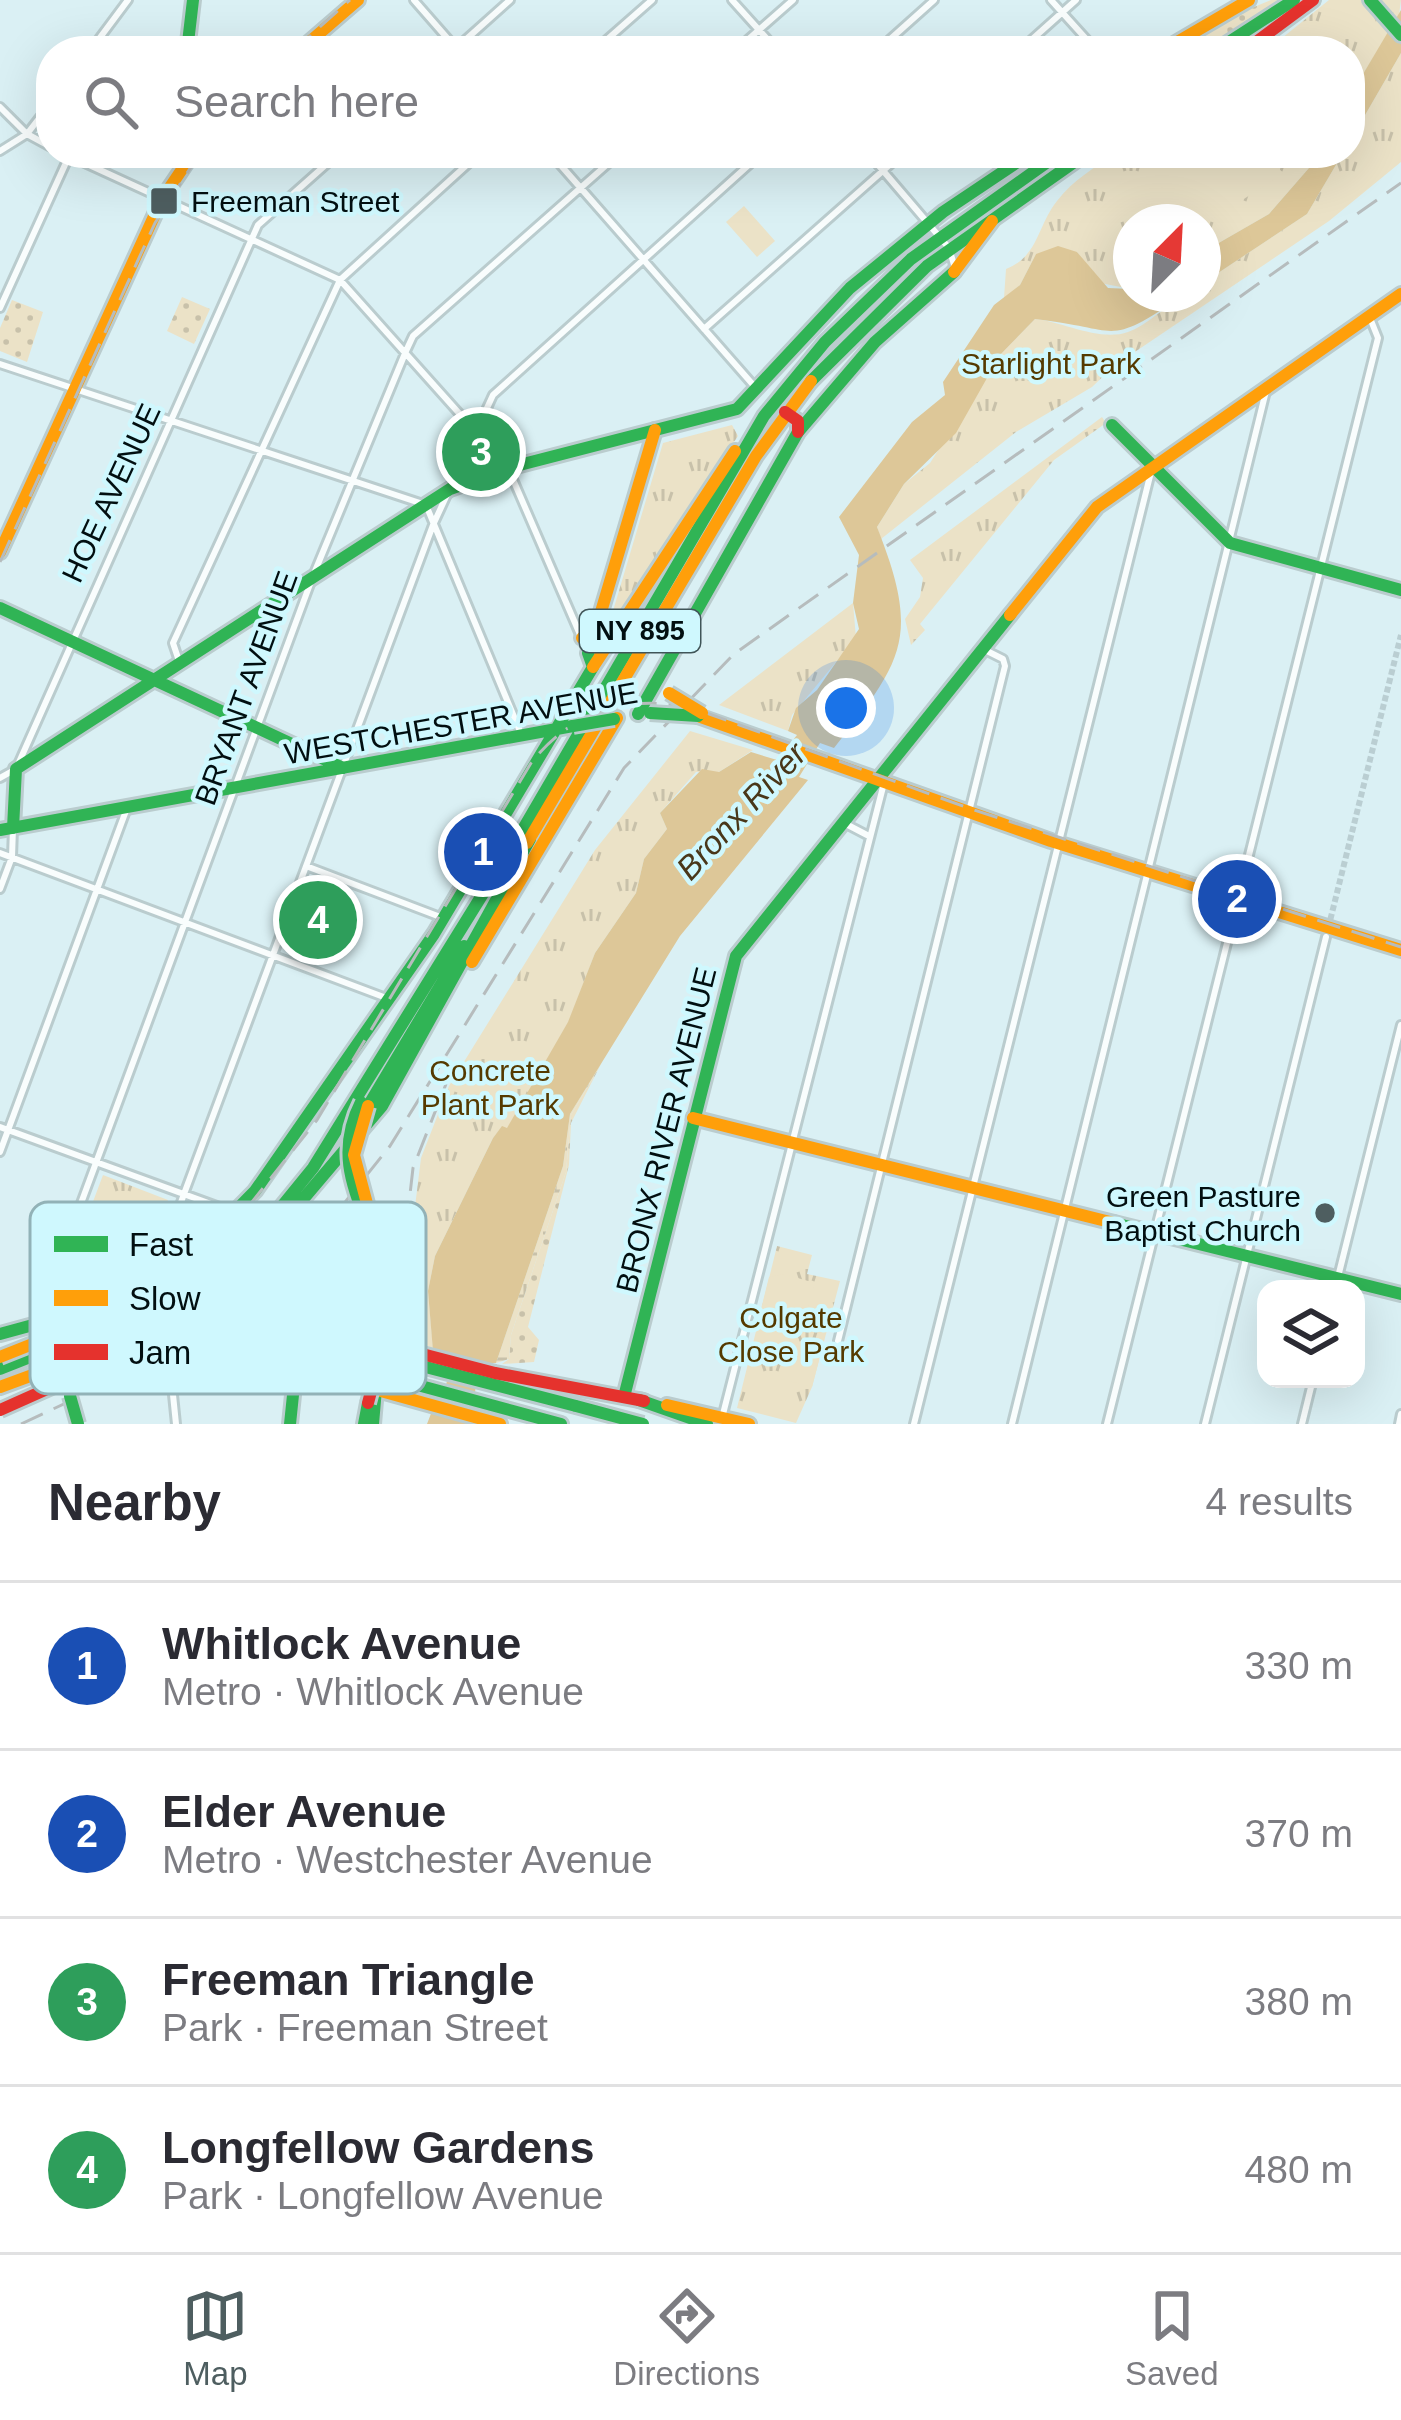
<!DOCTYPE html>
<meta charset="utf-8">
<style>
:root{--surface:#fff;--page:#f7f7f7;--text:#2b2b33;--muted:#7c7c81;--line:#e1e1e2;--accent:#4e5e60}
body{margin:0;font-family:Helvetica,sans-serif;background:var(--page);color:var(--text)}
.controls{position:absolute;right:36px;bottom:36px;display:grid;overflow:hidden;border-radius:24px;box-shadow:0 12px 48px #0002}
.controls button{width:108px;height:108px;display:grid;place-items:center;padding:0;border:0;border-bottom:3px solid var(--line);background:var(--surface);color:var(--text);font:60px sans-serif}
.compass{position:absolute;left:1113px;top:204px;width:108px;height:108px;border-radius:50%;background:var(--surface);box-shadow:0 12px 48px #0002;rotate:24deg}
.you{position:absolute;left:846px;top:708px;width:42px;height:42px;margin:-30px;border:9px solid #fff;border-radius:50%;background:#1a73e8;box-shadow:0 0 0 18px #1a73e833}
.badge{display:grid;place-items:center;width:78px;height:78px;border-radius:50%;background:var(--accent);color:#fff;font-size:39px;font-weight:700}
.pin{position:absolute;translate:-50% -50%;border:6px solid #fff;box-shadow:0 3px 12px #0006}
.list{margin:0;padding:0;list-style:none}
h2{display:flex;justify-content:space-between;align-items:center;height:156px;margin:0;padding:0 48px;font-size:51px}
h2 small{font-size:39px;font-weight:400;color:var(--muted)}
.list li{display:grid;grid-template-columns:78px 1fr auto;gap:36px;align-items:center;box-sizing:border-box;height:168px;padding:0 48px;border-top:3px solid var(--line)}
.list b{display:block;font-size:45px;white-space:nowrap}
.list p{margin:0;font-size:39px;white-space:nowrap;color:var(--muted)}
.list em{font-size:39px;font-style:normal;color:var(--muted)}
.icon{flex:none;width:66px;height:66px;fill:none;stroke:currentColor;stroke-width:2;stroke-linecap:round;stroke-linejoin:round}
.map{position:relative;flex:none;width:1401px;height:1424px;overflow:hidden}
.search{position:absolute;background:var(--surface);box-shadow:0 12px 48px #0002;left:36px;right:36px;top:36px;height:132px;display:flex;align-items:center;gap:30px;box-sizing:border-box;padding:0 42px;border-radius:48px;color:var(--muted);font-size:45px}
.sheet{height:828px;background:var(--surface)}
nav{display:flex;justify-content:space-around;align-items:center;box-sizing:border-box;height:168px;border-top:3px solid var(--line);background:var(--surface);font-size:33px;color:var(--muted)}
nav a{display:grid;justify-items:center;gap:6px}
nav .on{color:var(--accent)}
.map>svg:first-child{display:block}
</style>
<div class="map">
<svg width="1401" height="1424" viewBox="0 0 1401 1424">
<defs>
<pattern id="grass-dots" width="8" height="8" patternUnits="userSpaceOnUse" patternTransform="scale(3)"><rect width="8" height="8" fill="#ebe2c7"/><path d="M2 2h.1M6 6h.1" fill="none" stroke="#c8c1aa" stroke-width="1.8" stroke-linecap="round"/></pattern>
<pattern id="wetland-marsh" width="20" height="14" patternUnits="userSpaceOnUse" patternTransform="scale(3)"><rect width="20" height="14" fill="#ebe2c7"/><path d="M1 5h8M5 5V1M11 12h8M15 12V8" fill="none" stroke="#c8c1aa"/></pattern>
<pattern id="park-tufts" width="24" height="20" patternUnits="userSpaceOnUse" patternTransform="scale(3)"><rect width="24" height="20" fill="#ebe2c7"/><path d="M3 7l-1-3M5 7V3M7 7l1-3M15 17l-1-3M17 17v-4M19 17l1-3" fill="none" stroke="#c8c1aa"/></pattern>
</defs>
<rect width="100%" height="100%" fill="#daf0f4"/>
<path fill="url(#grass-dots)" d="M1271 0H1278L1203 51H1175L1232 16Z
M182 297 210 309 194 344 167 331Z
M12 300 43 312 27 362 0 351V328Z
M602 1062 571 1123 569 1165 528 1327 539 1340 534 1362 502 1364 509 1359 511 1335 566 1172 571 1115Z"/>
<path fill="url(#wetland-marsh)" d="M602 1062 571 1115 566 1172 511 1335 509 1359 496 1363 563 1166 570 1114Z"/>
<path fill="url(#park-tufts)" d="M1329 0H1401L1399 15 1350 96V51H1266Z
M1401 53V162L1329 221 1114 366 1092 387 1016 432 881 539 877 527 904 484 930 463 1000 355 1035 319C1064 322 1100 342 1128 332 1156 322 1171 294 1203 294V283L1307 214 1343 153H1350V141Z
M1117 153H1322L1269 214 1203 252V222H1131V289L1100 283 1077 252 1036 254 1020 285 1004 298 1006 269C1039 256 1037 226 1057 201 1073 180 1095 167 1117 153Z
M1102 417 1106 423 1054 460 920 624 925 630 911 645 905 619 920 597 923 578 910 560Z
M732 425 738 436 607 631 663 443Z
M853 603 856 638 792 715 788 731 719 705Z
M690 731 753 750 719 772H696L660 813 667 829 644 859 636 893 595 953 569 1021 507 1129 502 1127 493 1138 435 1256 428 1291 433 1348 399 1336 421 1158 449 1086 595 850Z
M103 1175 168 1200 143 1274 56 1300Z
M777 1246 812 1255 807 1274 840 1281 812 1387 796 1423 737 1408Z"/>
<path fill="#ebe2c7" d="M1168 153H1269L1283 174 1203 225 1150 222 1120 184 1122 177H1131Z
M744 206 775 241 757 257 726 222Z
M784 1274 815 1283 807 1310 795 1318 761 1309 769 1277Z
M785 1351 819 1360 812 1387 778 1378Z"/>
<path fill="#ddc798" d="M1401 10V53L1350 141V96Z
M1322 153H1343L1307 214 1203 283V252L1269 214Z
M1058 246 1077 252 1108 288 1131 289V294H1186C1103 349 1125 329 1035 319L1000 355 956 433 904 484 877 527C920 636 905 659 834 748L820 743 799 777 808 780 680 936 570 1114 563 1166 496 1363H479L471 1421 481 1424H427L432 1411 439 1412 447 1381 439 1379 444 1353 433 1351 428 1291 435 1256 493 1138 502 1126 507 1128 568 1022 595 953 636 893 644 859 667 829 660 813 702 769 719 772 751 752 777 760 797 735 788 731 796 708 817 690 859 629 853 603 859 555 839 517 912 422 945 395 943 382 994 305 1020 285 1036 254Z"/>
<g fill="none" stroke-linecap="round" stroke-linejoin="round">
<path stroke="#baced2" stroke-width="6" stroke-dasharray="6 3" stroke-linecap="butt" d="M1326 937 1401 635"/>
<defs>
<path id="street" d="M414 0 455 47
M732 0 778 51
M1051 0 1097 51
M90 51 128 0
M453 51 510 0
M594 51 652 0
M735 51 793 0
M877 51 934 0
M1019 51 1076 0
M0 107 27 134 51 147
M0 151 27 134 51 103
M63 153 340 280 508 468 588 653
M550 153 755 387
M868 153 949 248 955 268
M0 308 69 156
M704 329 903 153
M0 364 426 505 522 736
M179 661 173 643 340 280 480 153
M0 778 16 769 258 225 339 153
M844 823 867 835
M0 853 389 999
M306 866 443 918
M0 889 12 857 13 828
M0 1127 233 1212
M0 1152 127 808
M176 1263 164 1250 184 1194 433 525 493 395 762 153
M1335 1289 1401 1025
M44 1322 43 1306 313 576 406 351 413 336 620 153
M838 1341 1005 666 1003 659 983 649
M172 1385 176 1424
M722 1418 884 783
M914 1424 1151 472
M1012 1424 1266 391
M1107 1424 1378 338 1370 318
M1205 1424 1326 937
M1302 1424 1313 1379
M1399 1424 1401 1414"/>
<path id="fast" d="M1370 0 1401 35
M187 51 193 0
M1215 51 1294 0
M811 381 927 266 1087 153
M1112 425 1230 543 1401 590
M0 608 343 768
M638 714 798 432 875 342 954 272
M13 828 16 769 450 489 508 468 737 409 850 288 943 212 1031 153
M0 830 573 726
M519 836 764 416 825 342 911 259 1060 153
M368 1106 464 946
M269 1222 313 1168 523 829
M1114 1223 1401 1294
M375 1225 388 1275
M260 1250 382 1106 530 839
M117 1299 196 1251 255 1191 434 934 593 667 588 653
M291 1319 382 1350
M252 1322 576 1406
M0 1334 154 1292 228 1300
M237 1336 561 1424
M0 1369 139 1314 191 1309
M624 1397 736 956 1010 615
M639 1400 707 1424
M290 1424 296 1366
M364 1424 368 1403
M373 1424 376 1389"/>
<path id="slow" d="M299 51 358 0
M1162 51 1249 0
M954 272 992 221
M0 552 162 199 193 153
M1010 615 1097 507 1401 294
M582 638 598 622 655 430
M593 667 735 451
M698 716 1051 841 1401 950
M527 843 756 456 811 381
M472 962 617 718
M693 1118 1114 1223
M222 1347 500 1424
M0 1387 155 1330 190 1327
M667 1405 749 1424"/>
<path id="jam" d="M1244 51 1313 0
M785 412 798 421V432
M357 1238 371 1257 378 1285
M380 1343 495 1373 644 1401"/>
</defs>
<use href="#street" stroke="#baccce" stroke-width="12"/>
<use href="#fast" stroke="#baccce" stroke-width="18"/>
<use href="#slow" stroke="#baccce" stroke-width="18"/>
<use href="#jam" stroke="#baccce" stroke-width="18"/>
<use href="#street" stroke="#f9fdfd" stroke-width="6"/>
<use href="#fast" stroke="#30b455" stroke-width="12"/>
<use href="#slow" stroke="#ff9f0a" stroke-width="12"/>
<use href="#jam" stroke="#e5322d" stroke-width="12"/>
<path stroke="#b6bcbd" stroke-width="3" stroke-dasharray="24 12" stroke-linecap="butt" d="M293 51 350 0
M0 562 155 223 200 153
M248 1207 317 1120 531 763C574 708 635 692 701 711L971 809 1401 947
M394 1334 413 1168 446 1084
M21 1424 177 1351 260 1292 318 1236 390 1146 624 768 734 654 1401 183"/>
<defs>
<path id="fast-bridge" d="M650 713 698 716
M573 726 614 719
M361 1102C338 1147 350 1184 369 1228
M299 1226 327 1224 357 1238
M204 1311 252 1322
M190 1327 237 1336
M171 1340 222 1347
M373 1364 380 1276
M70 1396 78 1424
M576 1406 643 1424"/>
<path id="slow-bridge" d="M669 693 702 713
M368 1106 354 1155 369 1211
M228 1300 271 1313
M0 1357 176 1287 269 1222"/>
<path id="jam-bridge" d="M368 1403 386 1335 388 1275
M0 1410 130 1352 260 1250"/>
</defs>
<use href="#fast-bridge" stroke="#baccce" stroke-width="18" stroke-linecap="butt"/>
<use href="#slow-bridge" stroke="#baccce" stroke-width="18" stroke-linecap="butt"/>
<use href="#jam-bridge" stroke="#baccce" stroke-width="18" stroke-linecap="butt"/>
<use href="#fast-bridge" stroke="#30b455" stroke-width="12"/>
<use href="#slow-bridge" stroke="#ff9f0a" stroke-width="12"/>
<use href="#jam-bridge" stroke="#e5322d" stroke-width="12"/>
</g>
<g fill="#4e5e60" stroke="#cff8fe" stroke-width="4.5">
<rect x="149" y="186" width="30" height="30" rx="6"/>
<circle cx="1325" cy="1213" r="12"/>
</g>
<g text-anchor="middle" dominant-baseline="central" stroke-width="9" stroke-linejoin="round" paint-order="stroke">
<rect fill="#cff8fe" stroke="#405558" stroke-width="3" x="580" y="610" width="120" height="42" rx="9"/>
<g font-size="27" font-weight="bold" fill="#020f11">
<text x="640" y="631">NY 895</text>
</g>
<g font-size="30" fill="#020f11" stroke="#cff8fe" text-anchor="start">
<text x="191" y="201">Freeman Street</text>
<text x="1301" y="1196" text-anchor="end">Green Pasture<tspan x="1301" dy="34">Baptist Church</tspan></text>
</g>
<g font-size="30" fill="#553a00" stroke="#cff8fe">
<text x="1051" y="363">Starlight Park</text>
<text x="490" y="1070">Concrete<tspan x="490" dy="34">Plant Park</tspan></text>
<text x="791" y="1317">Colgate<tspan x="791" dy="34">Close Park</tspan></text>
</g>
<g font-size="30" fill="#020f11" stroke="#cff8fe">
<text transform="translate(111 493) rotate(-65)">HOE AVENUE</text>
<text transform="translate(246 688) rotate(-70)">BRYANT AVENUE</text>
<text transform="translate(461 723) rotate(-10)">WESTCHESTER AVENUE</text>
<text transform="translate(666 1130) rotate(-76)">BRONX RIVER AVENUE</text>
</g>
<g font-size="33" font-style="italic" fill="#493719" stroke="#cff8fe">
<text transform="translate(741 811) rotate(-47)">Bronx River</text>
</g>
</g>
<rect x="30" y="1202" width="396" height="192" rx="18" fill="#cff8fe" stroke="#92b2b7" stroke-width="3"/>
<rect x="54" y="1236" width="54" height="16" fill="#30b455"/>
<rect x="54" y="1290" width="54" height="16" fill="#ff9f0a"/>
<rect x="54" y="1344" width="54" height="16" fill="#e5322d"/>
<g font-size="33" fill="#020f11">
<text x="129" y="1256">Fast</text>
<text x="129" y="1310">Slow</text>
<text x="129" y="1364">Jam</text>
</g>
</svg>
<div class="controls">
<button><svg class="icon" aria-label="layers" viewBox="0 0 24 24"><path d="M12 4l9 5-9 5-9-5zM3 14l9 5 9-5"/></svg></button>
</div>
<svg class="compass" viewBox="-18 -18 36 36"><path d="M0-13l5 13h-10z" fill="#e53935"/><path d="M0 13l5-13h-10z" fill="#7c7c81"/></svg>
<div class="you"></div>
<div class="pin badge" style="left:483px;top:852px;background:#1a4fb4">1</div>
<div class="pin badge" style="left:1237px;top:899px;background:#1a4fb4">2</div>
<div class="pin badge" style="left:481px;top:452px;background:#2e9e5b">3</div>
<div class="pin badge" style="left:318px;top:920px;background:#2e9e5b">4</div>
<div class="search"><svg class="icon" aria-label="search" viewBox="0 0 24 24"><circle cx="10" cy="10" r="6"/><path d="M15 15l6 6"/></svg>Search here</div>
</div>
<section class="sheet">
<h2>Nearby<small>4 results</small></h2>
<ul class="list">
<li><span class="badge" style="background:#1a4fb4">1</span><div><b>Whitlock Avenue</b><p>Metro · Whitlock Avenue</p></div><em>330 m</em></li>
<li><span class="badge" style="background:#1a4fb4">2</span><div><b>Elder Avenue</b><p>Metro · Westchester Avenue</p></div><em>370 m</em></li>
<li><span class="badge" style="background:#2e9e5b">3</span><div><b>Freeman Triangle</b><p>Park · Freeman Street</p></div><em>380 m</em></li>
<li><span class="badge" style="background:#2e9e5b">4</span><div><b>Longfellow Gardens</b><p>Park · Longfellow Avenue</p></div><em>480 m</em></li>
</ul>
</section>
<nav>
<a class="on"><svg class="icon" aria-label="map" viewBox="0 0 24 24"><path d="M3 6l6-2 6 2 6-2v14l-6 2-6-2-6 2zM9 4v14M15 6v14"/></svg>Map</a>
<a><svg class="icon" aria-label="directions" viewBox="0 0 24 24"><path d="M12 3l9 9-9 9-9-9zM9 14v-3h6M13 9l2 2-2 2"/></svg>Directions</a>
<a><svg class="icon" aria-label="saved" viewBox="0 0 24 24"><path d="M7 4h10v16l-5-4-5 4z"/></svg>Saved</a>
</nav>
